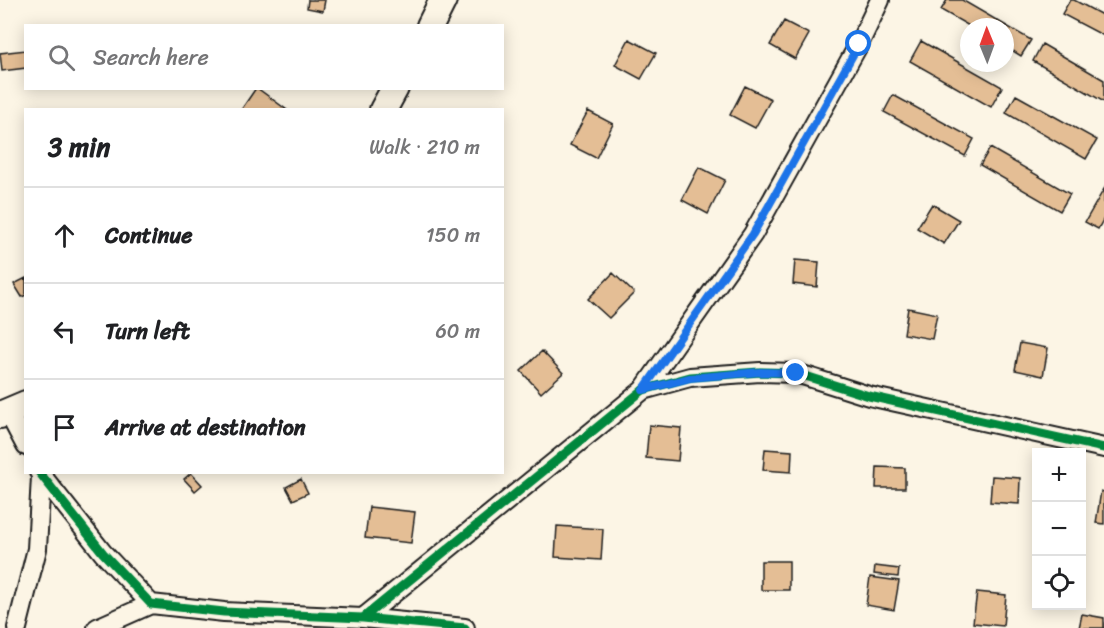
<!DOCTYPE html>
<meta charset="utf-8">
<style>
:root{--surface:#fff;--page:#f2f2f2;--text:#202124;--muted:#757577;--line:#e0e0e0}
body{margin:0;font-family:Sriracha,sans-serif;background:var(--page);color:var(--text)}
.controls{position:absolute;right:18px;bottom:18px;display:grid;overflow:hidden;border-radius:0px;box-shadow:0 3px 15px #0003}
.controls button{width:54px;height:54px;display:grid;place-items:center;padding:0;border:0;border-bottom:2px solid var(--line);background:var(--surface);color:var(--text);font:30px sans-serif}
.compass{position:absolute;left:960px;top:18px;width:54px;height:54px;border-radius:50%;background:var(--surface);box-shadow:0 3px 15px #0003;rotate:359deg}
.stop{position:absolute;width:18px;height:18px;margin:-14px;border:4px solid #1a73e8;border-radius:50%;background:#fff}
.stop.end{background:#1a73e8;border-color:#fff;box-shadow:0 2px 6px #0008}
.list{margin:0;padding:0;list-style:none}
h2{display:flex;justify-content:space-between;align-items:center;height:78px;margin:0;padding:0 24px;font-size:26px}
h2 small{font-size:20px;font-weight:400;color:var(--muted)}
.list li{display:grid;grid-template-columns:39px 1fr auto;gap:18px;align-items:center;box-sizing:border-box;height:96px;padding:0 24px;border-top:2px solid var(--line)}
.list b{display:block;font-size:22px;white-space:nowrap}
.list em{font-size:20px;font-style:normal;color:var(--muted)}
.icon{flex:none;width:33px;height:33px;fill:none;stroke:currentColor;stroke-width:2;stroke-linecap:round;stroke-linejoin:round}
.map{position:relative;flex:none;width:1104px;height:628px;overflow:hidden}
.search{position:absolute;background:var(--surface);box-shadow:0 3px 15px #0003;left:24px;top:24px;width:480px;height:66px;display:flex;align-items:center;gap:15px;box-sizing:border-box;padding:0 21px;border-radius:0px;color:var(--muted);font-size:22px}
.panel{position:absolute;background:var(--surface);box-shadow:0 3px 15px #0003;left:24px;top:108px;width:480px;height:366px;border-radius:0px}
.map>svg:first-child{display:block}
</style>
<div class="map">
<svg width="1104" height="628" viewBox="0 0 1104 628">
<rect width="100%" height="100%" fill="#fcf5e5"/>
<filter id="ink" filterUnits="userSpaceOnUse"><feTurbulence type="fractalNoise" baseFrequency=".0167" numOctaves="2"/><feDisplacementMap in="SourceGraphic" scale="12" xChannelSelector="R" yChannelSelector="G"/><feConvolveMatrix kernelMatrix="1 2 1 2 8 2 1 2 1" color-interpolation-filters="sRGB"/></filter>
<g filter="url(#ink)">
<path fill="#e4be95" stroke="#1c1c1c" stroke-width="1.5" d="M308 0H325L323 11 307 8Z
M947 0H962L1031 40 1021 56 1005 46V27H971L941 10Z
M1070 0H1074L1104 16V36L1062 14Z
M784 21 809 34 795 59 770 45Z
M629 39 656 53 641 79 615 65Z
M921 41 1002 87 991 107 910 61Z
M1042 44 1104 80V102L1033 61Z
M26 50V68L2 71 0 53Z
M745 86 771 99 755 128 730 115Z
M256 88H257L287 110H241Z
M893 95 974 139 965 156 884 112Z
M1016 95 1097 140 1086 159 1006 113Z
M588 111 613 124 596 158 570 145Z
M990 148 1070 194 1060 211 980 165Z
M699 167 725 180 708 214 682 200Z
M1104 189V218L1098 229 1085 222Z
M932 204 959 220 944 244 917 228Z
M795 260 819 262 817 287 793 284Z
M613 273 634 293 609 318 588 299Z
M26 278V295L22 297 14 284Z
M908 308 937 314 932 339 904 334Z
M1020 343 1048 348 1043 376 1015 370Z
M542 351 563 373 541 393 521 371Z
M649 425 681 428 678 461 646 458Z
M765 449 792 451 791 472 763 470Z
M877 467 905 468V488H876Z
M191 473 202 485 195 491 184 479Z
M992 476 1020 478 1019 504 990 502Z
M301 479 308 493 293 500 286 487Z
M1101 491 1104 492V524L1096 523Z
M369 507 415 512 411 543 365 538Z
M557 526 603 529 601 560 555 557Z
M761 561H789V590H761Z
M875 566 899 569 898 577 874 574Z
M870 577 899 581 894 610 866 605Z
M977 592 1006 595 1003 626 973 623Z
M1082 614 1104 618V628H1079Z"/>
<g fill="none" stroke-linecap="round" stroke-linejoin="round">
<defs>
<path id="street" d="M643 390 753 234 859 44 880 0
M8 412 26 446
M39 472 103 553 151 604 224 612 363 618 465 628
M363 618 643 390 690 377 760 372 796 373 869 396 1104 448
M17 628 37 549 41 477
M97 628 151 604"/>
<path id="secondary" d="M430 26 443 0
M383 110 395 88
M0 415 26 404"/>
</defs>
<use href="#street" stroke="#1c1c1c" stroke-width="22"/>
<use href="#secondary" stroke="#1c1c1c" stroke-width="30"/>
<use href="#street" stroke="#fcf5e5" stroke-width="18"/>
<use href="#secondary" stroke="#fcf5e5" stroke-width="26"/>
<defs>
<path id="cycleway" d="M39 472 103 553 151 604 224 612 363 618 465 628
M363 618 643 390 690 377 760 372 796 373 869 396 1104 448"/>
</defs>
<use href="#cycleway" stroke="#fcf5e5" stroke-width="13"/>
<use href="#cycleway" stroke="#00873e" stroke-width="9"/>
</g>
</g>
<g fill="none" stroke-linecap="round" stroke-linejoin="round" filter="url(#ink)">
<path stroke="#1a73e8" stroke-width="8" d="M796 373 760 372 690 378 643 390 753 234 859 44"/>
</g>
</svg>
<div class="controls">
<button>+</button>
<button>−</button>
<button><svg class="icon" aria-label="locate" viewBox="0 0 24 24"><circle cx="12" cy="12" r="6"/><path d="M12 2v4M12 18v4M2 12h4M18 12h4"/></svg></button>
</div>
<svg class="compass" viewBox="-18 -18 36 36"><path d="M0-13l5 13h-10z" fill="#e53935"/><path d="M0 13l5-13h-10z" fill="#757577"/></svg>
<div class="stop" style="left:859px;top:44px"></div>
<div class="stop end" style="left:796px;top:373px"></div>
<div class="search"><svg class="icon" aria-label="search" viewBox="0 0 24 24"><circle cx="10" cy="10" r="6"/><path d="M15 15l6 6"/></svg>Search here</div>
<section class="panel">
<h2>3 min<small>Walk · 210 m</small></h2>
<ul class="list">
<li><svg class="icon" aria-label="ahead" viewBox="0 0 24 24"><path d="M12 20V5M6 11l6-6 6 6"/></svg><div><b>Continue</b></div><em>150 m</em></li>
<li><svg class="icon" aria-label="left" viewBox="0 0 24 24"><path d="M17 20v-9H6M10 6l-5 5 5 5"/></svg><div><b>Turn left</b></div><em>60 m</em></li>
<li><svg class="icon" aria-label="arrive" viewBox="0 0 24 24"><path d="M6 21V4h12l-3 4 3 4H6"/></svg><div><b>Arrive at destination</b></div></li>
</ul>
</section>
</div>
